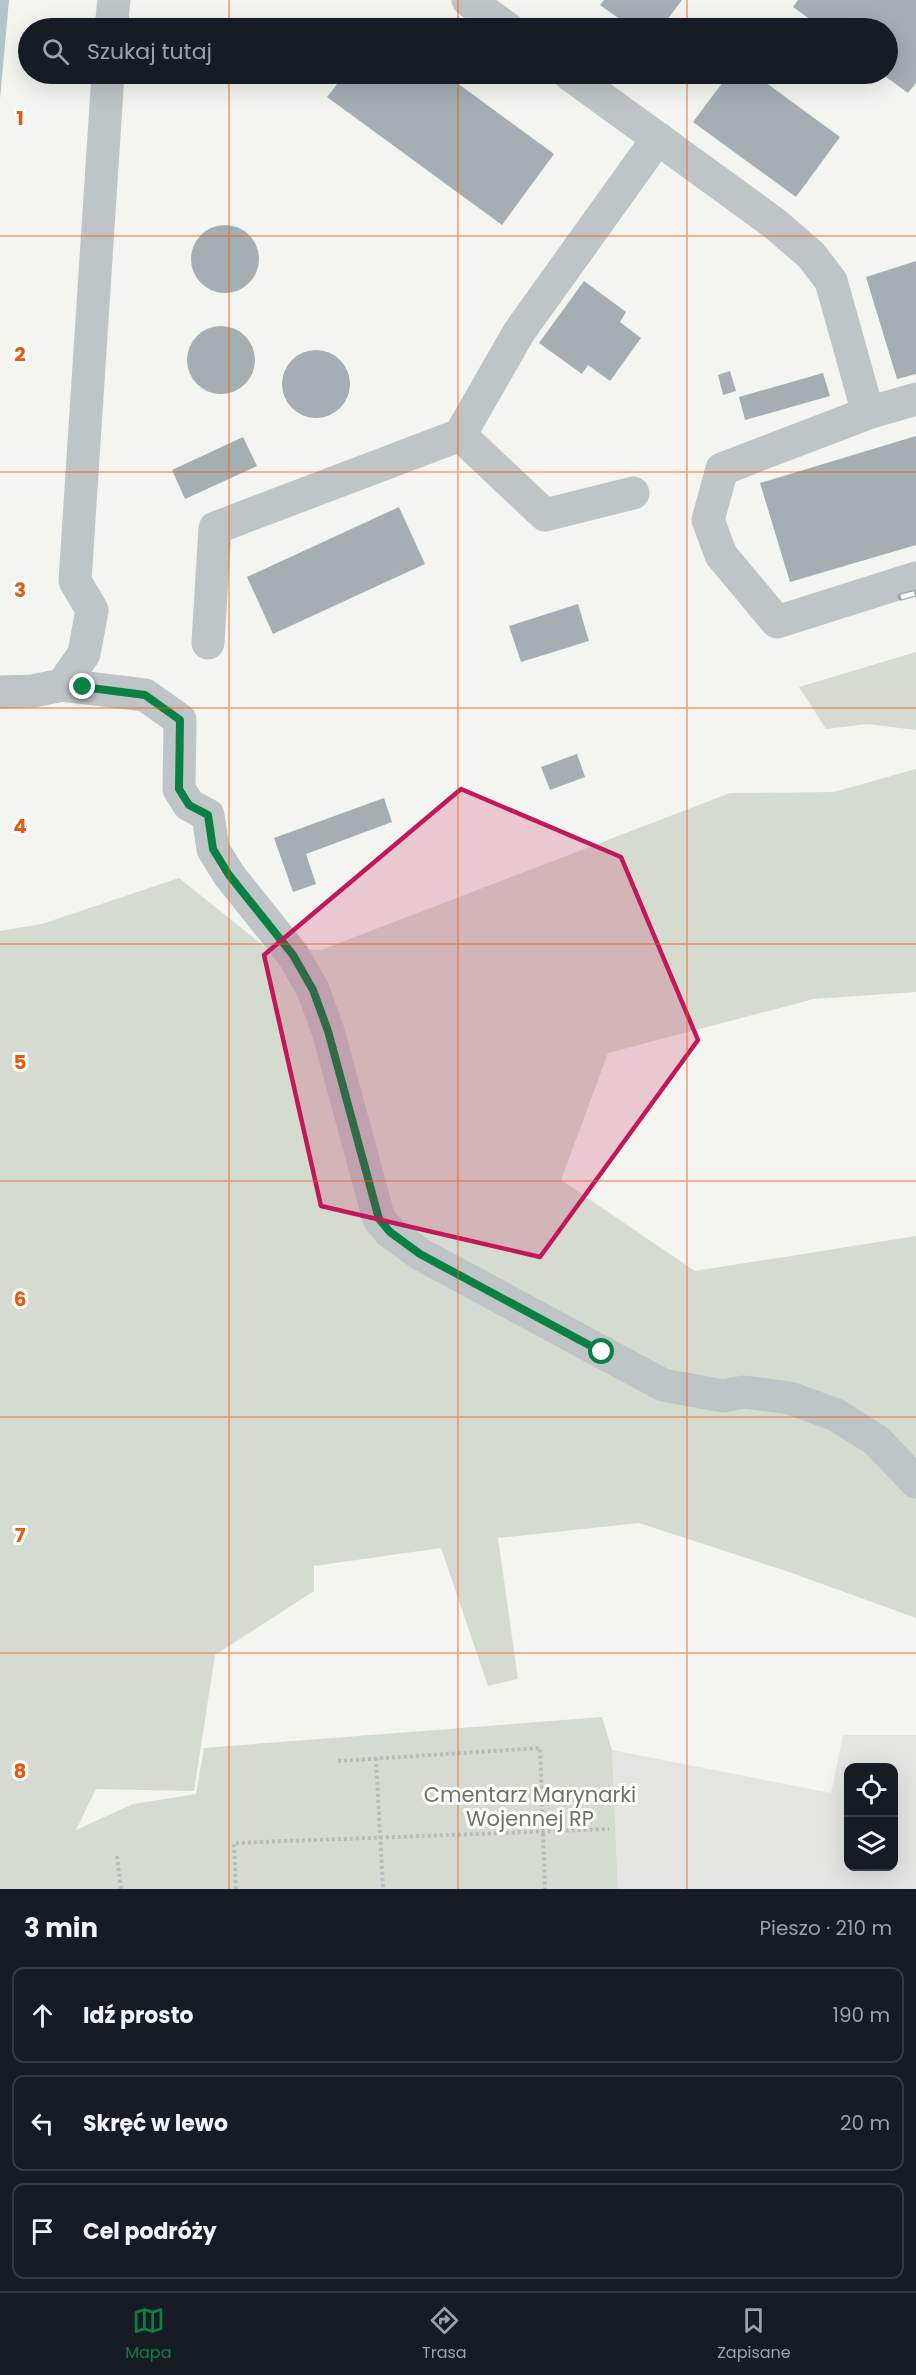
<!DOCTYPE html>
<html lang="pl">
<meta charset="utf-8">
<style>
:root{--surface:#171b24;--page:#20242c;--text:#f1f3f6;--muted:#9ea1a6;--line:#363941;--accent:#0b8043}
body{margin:0;font-family:Poppins,sans-serif;background:var(--page);color:var(--text)}
.controls{position:absolute;right:18px;bottom:18px;display:grid;overflow:hidden;border-radius:12px;box-shadow:0 6px 24px #0002}
.controls button{width:54px;height:54px;display:grid;place-items:center;padding:0;border:0;border-bottom:2px solid var(--line);background:var(--surface);color:var(--text);font:30px sans-serif}
.stop{position:absolute;width:18px;height:18px;margin:-14px;border:4px solid #0b8043;border-radius:50%;background:#fff}
.stop.end{background:#0b8043;border-color:#fff;box-shadow:0 2px 6px #0008}
.list{margin:0;padding:0;list-style:none}
h2{display:flex;justify-content:space-between;align-items:center;height:78px;margin:0;padding:0 24px;font-size:26px}
h2 small{font-size:20px;font-weight:400;color:var(--muted)}
.list li{display:grid;grid-template-columns:39px 1fr auto;gap:18px;align-items:center;box-sizing:border-box;height:96px;margin:0 12px 12px;padding:0 12px;border:2px solid var(--line);border-radius:12px}
.list b{display:block;font-size:22px;white-space:nowrap}
.list em{font-size:20px;font-style:normal;color:var(--muted)}
.icon{flex:none;width:33px;height:33px;fill:none;stroke:currentColor;stroke-width:2;stroke-linecap:round;stroke-linejoin:round}
.map{position:relative;flex:none;width:916px;height:1889px;overflow:hidden}
.search{position:absolute;background:var(--surface);box-shadow:0 6px 24px #0002;left:18px;right:18px;top:18px;height:66px;display:flex;align-items:center;gap:15px;box-sizing:border-box;padding:0 21px;border-radius:33px;color:var(--muted);font-size:22px}
.sheet{height:402px;background:var(--surface)}
nav{display:flex;justify-content:space-around;align-items:center;box-sizing:border-box;height:84px;border-top:2px solid var(--line);background:var(--surface);font-size:16px;color:var(--muted)}
nav a{display:grid;justify-items:center;gap:3px}
nav .on{color:var(--accent)}
.map>svg:first-child{display:block}
</style>
<div class="map">
<svg width="916" height="1889" viewBox="0 0 916 1889">
<rect width="100%" height="100%" fill="#f4f4f0"/>
<path fill="#e4e5e3" fill-rule="evenodd" d="M843 1735H916V1889H618L612 1750 831 1793ZM848 1768H894V1866H848Z"/>
<path fill="#d6dbd1" d="M916 652V730L867 724 826 729 799 687Z
M916 769V992L814 999 608 1053 561 1180 695 1271 916 1236V1618L789 1572 639 1523 498 1538 518 1679 488 1686 441 1548 314 1566V1591L215 1655 194 1791 96 1789 76 1830 133 1804 196 1794 204 1748 602 1717 612 1750 618 1889H0V931L42 924 179 878 265 947 321 950 730 793 834 792Z"/>
<path fill="#b6c4c7" d="M0 0H9L0 99Z"/>
<path fill="#a5afb3" d="M604 0H682L661 28H632L600 5Z
M798 0H916V83L908 93 882 74H888V28H822L793 7Z
M345 74H445L554 154 502 225 327 97Z
M729 74H754L840 137 796 197 693 122Z
M191 259a34 34 0 1 1 68 0a34 34 0 1 1-68 0Z
M916 261V374L897 379 866 277Z
M584 281 626 312 620 322 641 338 610 381 588 365 582 374 539 343Z
M187 360a34 34 0 1 1 68 0a34 34 0 1 1-68 0Z
M282 384a34 34 0 1 1 68 0a34 34 0 1 1-68 0Z
M730 371 736 391 723 395 718 375Z
M823 373 830 396 745 420 739 397Z
M916 436V545L790 582 760 483Z
M243 437 257 466 185 499 172 470Z
M399 507 425 564 273 634 247 577Z
M578 604 589 641 521 662 509 626Z
M577 754 585 777 550 790 541 767Z
M384 798 392 822 306 854 316 884 293 892 274 838Z"/>
<g fill="none" stroke-linecap="round" stroke-linejoin="round">
<path stroke="#b9bcbd" stroke-width="4" stroke-dasharray="3 3" stroke-linecap="butt" d="M376 1758 383 1889
M338 1761 540 1748 545 1889
M117 1856 121 1889
M236 1889 234 1843 609 1829"/>
<path stroke="#bfc4c6" stroke-width="33" d="M468 0 507 28
M111 28 114 0
M569 74 774 223 811 255 831 281 868 413
M916 399 868 413 722 469 708 520 721 555 777 622 916 578
M460 435 519 332 658 138
M208 643 215 528 460 435 545 515 633 493
M62 685 84 654 92 610 75 581 108 74
M0 692 33 691 62 685 145 695 180 720 179 789 189 805 208 815 213 849 229 875 293 955 313 990 328 1031 379 1219 390 1232 420 1254 663 1385 723 1396 744 1392 790 1398 836 1415 876 1440 916 1482"/>
<defs>
<path id="rail" d="M901 597 916 593"/>
</defs>
<use href="#rail" stroke="#a0a7ab" stroke-width="7"/>
<use href="#rail" stroke="#fff" stroke-width="4.5" stroke-dasharray="14" stroke-linecap="butt"/>
</g>
<g fill="none" stroke-linecap="round" stroke-linejoin="round">
<path stroke="#0b8043" stroke-width="8" d="M83 687 145 695 180 720 179 789 189 805 208 815 213 849 229 875 293 955 313 990 328 1031 379 1219 390 1232 420 1254 602 1352"/>
</g>
<path fill="#c2185b" fill-opacity="0.2" stroke="#c2185b" stroke-width="4.5" stroke-linejoin="round" d="M461 789 621 857 698 1040 540 1257 321 1206 264 955Z"/>
<path fill="none" stroke="#e8590c" stroke-width="1.5" stroke-opacity="0.55" d="M229 0V28M458 0V28M687 0V28M229 74V1889M458 74V1889M687 74V1889M0 236H916M0 472H916M0 708H916M0 944H916M0 1181H916M0 1417H916M0 1653H916"/>
<g text-anchor="middle" dominant-baseline="central" stroke-width="6" stroke-linejoin="round" paint-order="stroke">
<g font-size="21" fill="#697862" stroke="#fff">
<text x="530" y="1794">Cmentarz Marynarki<tspan x="530" dy="24">Wojennej RP</tspan></text>
</g>
</g>
<g font-size="20" text-anchor="middle" font-weight="bold" fill="#e8590c" stroke="#fff" stroke-width="6" stroke-linejoin="round" paint-order="stroke">
<text x="20" y="125">1</text>
<text x="20" y="361">2</text>
<text x="20" y="597">3</text>
<text x="20" y="833">4</text>
<text x="20" y="1069">5</text>
<text x="20" y="1306">6</text>
<text x="20" y="1542">7</text>
<text x="20" y="1778">8</text>
</g>
</svg>
<div class="controls">
<button><svg class="icon" aria-label="locate" viewBox="0 0 24 24"><circle cx="12" cy="12" r="6"/><path d="M12 2v4M12 18v4M2 12h4M18 12h4"/></svg></button>
<button><svg class="icon" aria-label="layers" viewBox="0 0 24 24"><path d="M12 4l9 5-9 5-9-5zM3 14l9 5 9-5"/></svg></button>
</div>
<div class="stop" style="left:602px;top:1352px"></div>
<div class="stop end" style="left:83px;top:687px"></div>
<div class="search"><svg class="icon" aria-label="search" viewBox="0 0 24 24"><circle cx="10" cy="10" r="6"/><path d="M15 15l6 6"/></svg>Szukaj tutaj</div>
</div>
<section class="sheet">
<h2>3 min<small>Pieszo · 210 m</small></h2>
<ul class="list">
<li><svg class="icon" aria-label="ahead" viewBox="0 0 24 24"><path d="M12 20V5M6 11l6-6 6 6"/></svg><div><b>Idź prosto</b></div><em>190 m</em></li>
<li><svg class="icon" aria-label="left" viewBox="0 0 24 24"><path d="M17 20v-9H6M10 6l-5 5 5 5"/></svg><div><b>Skręć w lewo</b></div><em>20 m</em></li>
<li><svg class="icon" aria-label="arrive" viewBox="0 0 24 24"><path d="M6 21V4h12l-3 4 3 4H6"/></svg><div><b>Cel podróży</b></div></li>
</ul>
</section>
<nav>
<a class="on"><svg class="icon" aria-label="map" viewBox="0 0 24 24"><path d="M3 6l6-2 6 2 6-2v14l-6 2-6-2-6 2zM9 4v14M15 6v14"/></svg>Mapa</a>
<a><svg class="icon" aria-label="directions" viewBox="0 0 24 24"><path d="M12 3l9 9-9 9-9-9zM9 14v-3h6M13 9l2 2-2 2"/></svg>Trasa</a>
<a><svg class="icon" aria-label="saved" viewBox="0 0 24 24"><path d="M7 4h10v16l-5-4-5 4z"/></svg>Zapisane</a>
</nav>
